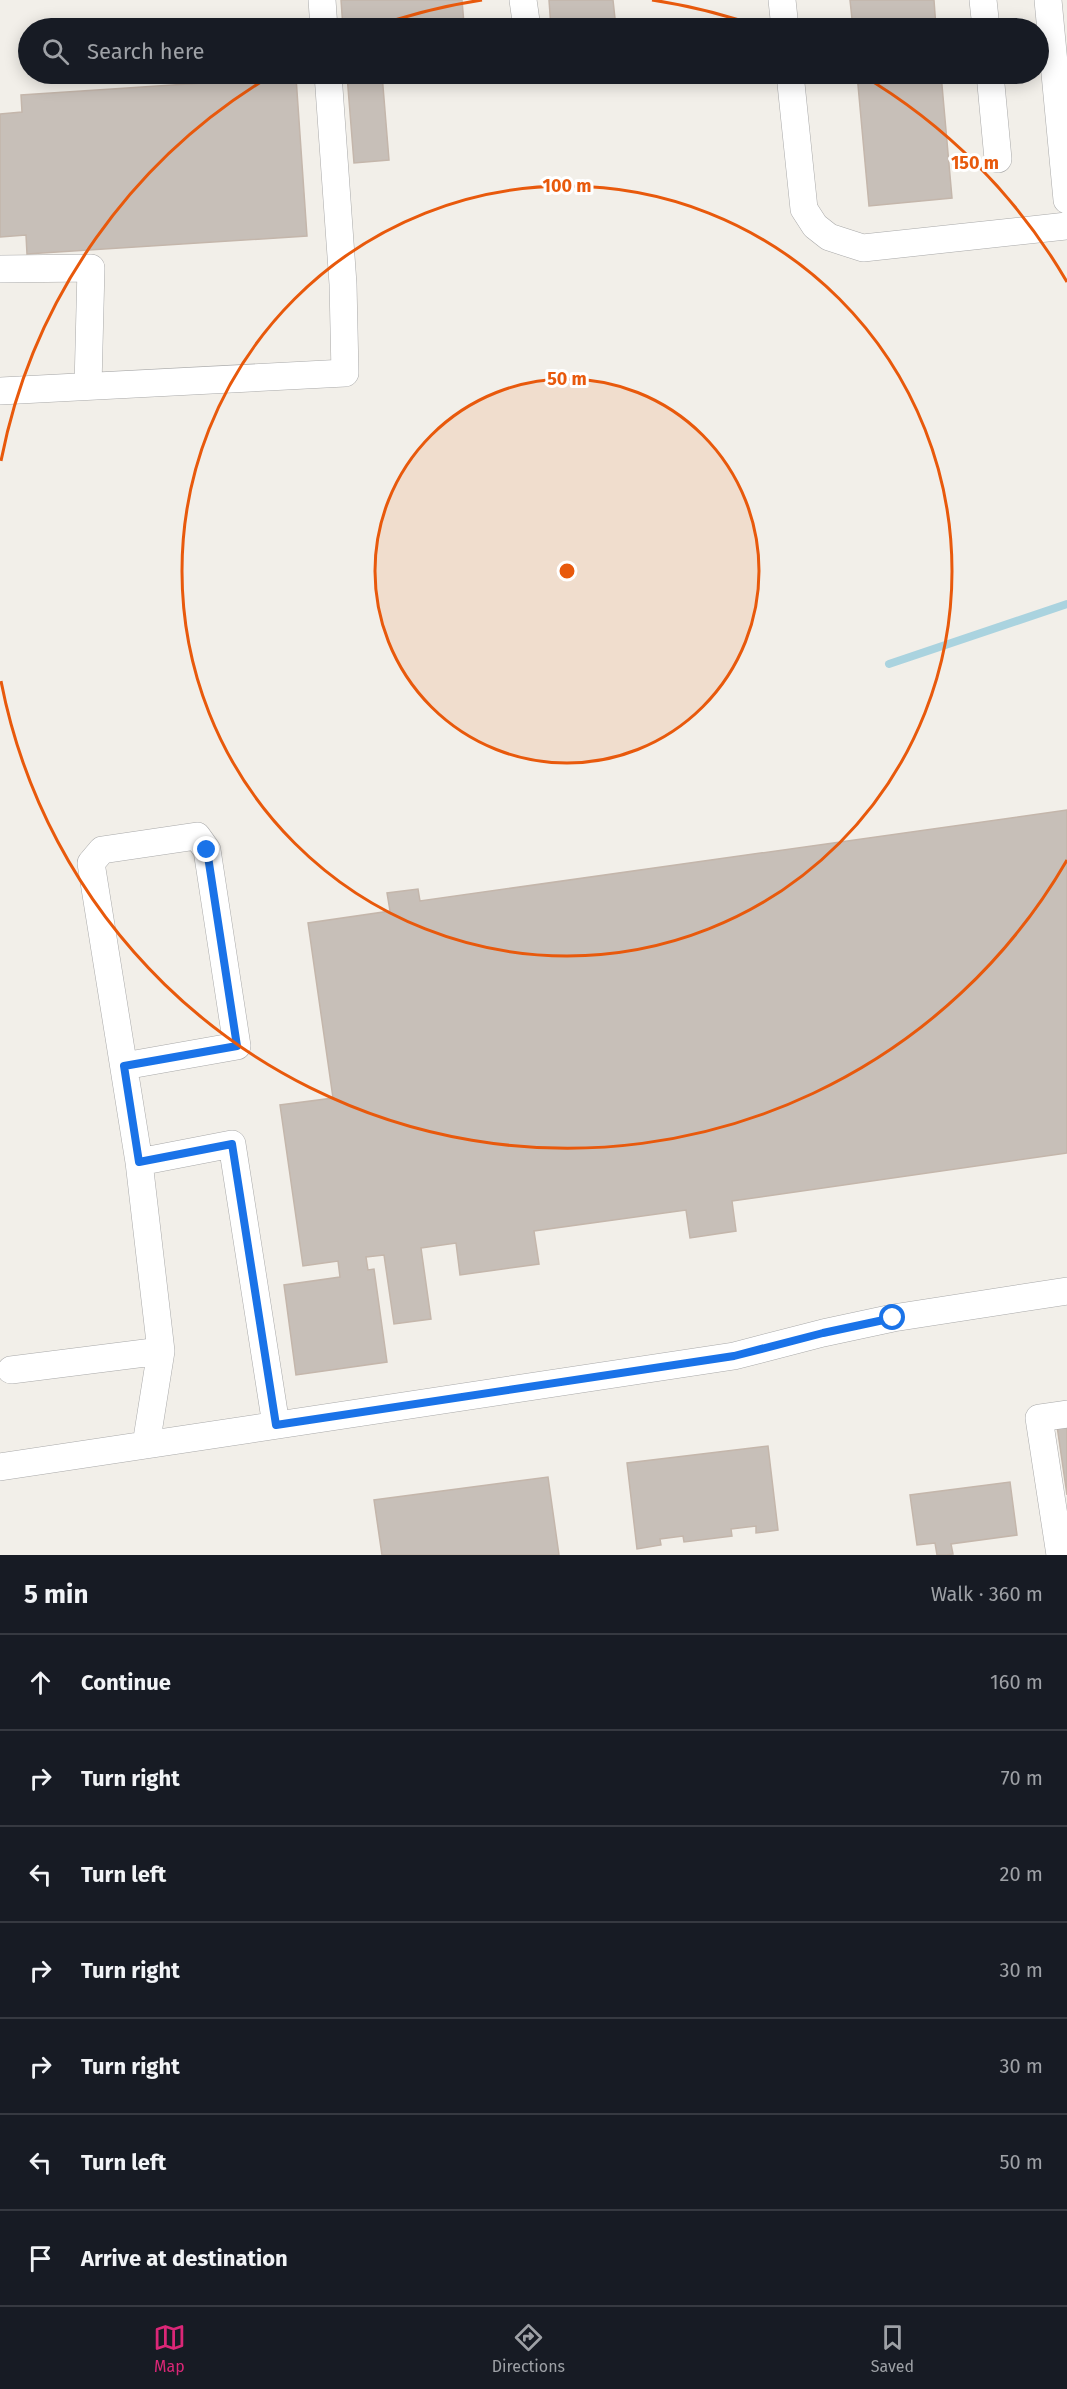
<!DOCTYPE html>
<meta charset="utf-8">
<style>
:root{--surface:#171b24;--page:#242831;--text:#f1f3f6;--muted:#9ea1a6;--line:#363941;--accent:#db2777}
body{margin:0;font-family:"Fira Sans",sans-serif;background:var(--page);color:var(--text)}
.stop{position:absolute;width:18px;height:18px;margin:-14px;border:4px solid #1a73e8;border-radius:50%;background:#fff}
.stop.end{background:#1a73e8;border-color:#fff;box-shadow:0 2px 6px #0008}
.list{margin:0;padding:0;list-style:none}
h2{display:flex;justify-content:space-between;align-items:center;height:78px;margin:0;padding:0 24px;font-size:26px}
h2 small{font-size:20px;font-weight:400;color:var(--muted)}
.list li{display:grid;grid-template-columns:39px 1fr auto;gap:18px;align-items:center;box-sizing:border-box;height:96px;padding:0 24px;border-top:2px solid var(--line)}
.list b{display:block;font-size:22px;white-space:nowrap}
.list em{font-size:20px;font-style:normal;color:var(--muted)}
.icon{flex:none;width:33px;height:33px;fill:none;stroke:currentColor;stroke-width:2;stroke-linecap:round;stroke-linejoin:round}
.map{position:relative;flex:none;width:1067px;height:1555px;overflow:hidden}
.search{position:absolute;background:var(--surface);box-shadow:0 3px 15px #0003;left:18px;right:18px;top:18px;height:66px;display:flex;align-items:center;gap:15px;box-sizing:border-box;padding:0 21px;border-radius:33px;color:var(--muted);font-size:22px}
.sheet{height:750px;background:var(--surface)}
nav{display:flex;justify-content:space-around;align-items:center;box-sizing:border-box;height:84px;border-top:2px solid var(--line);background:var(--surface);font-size:16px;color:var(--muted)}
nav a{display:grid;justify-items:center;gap:3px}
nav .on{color:var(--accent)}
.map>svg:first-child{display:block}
</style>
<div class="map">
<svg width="1067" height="1555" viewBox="0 0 1067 1555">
<rect width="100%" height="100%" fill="#f2efe9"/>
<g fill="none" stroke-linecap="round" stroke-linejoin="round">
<path stroke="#aad3df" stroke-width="8" d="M889 664 1067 604"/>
</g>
<path fill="#c7bfb8" stroke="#c4b6ab" stroke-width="1.5" d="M341 0H462L464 24 408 28H343Z
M549 0H613L616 28H551Z
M850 0H934L936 28H853Z
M382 74 389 160 354 163 347 75Z
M857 74H941L952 198 869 206Z
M296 77 307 236 27 254 26 235 0 237V114L22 112 21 95Z
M1067 810V1153L732 1201 736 1231 690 1238 686 1210 534 1231 539 1264 460 1275 456 1243 421 1248 431 1319 394 1324 384 1255 366 1257 368 1270 374 1269 387 1362 296 1375 284 1285 340 1277 338 1261 303 1266 280 1105 333 1098 308 923 390 911 387 893 418 889 420 901Z
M1067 1425V1495L1057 1426Z
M768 1446 778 1530 756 1533V1526L731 1529 732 1536 684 1542 683 1536 660 1539 661 1545 637 1549 627 1463Z
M548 1477 559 1555H382L374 1500Z
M1010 1482 1017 1535 951 1544 953 1554 946 1555H937L935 1543 917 1545 910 1495Z"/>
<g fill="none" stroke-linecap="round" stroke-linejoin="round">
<defs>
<path id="minor" d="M322 0 324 28
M523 0 527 28
M782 0 785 28
M983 0 986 28
M1048 0 1067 200
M790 74 804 209 815 226 829 237 863 248 1067 226
M990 74 998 159
M0 269 91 268 88 386
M0 391 345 373 343 284 328 74
M124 1066 237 1046 207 850 197 836 102 850 91 863 139 1162
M11 1370 161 1351
M146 1445 161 1351 139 1162 232 1144 276 1425
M0 1467 734 1356 823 1333 893 1318 1067 1291
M1060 1555 1039 1418 1067 1414"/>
</defs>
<use href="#minor" stroke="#a9a9a9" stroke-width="28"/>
<use href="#minor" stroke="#fff" stroke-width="27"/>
</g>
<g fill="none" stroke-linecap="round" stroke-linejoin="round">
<path stroke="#1a73e8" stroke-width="8" d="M207 850 237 1046 124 1066 139 1162 232 1144 276 1425 734 1356 823 1333 893 1318"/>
</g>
<circle cx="567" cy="571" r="192" fill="#e8590c" fill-opacity=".12"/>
<g fill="none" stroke="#e8590c" stroke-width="3">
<circle cx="567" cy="571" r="192"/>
<circle cx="567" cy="571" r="385"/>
<path d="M1067 860A577 577 0 0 1 1 681M1 461A577 577 0 0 1 274 74M374 27A577 577 0 0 1 482 0M652 0A577 577 0 0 1 760 27M860 74A577 577 0 0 1 1067 282"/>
</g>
<circle cx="567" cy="571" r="9" fill="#e8590c" stroke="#fff" stroke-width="3"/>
<g font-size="18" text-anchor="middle" font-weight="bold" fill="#e8590c" stroke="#fff" stroke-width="6" stroke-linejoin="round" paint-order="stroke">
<text x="975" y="169">150 m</text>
<text x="567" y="192">100 m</text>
<text x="567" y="385">50 m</text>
</g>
</svg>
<div class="stop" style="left:893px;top:1318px"></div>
<div class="stop end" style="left:207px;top:850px"></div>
<div class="search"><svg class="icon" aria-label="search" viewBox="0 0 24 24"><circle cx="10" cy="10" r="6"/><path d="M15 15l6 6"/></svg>Search here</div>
</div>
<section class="sheet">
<h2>5 min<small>Walk · 360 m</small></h2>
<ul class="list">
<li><svg class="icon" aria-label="ahead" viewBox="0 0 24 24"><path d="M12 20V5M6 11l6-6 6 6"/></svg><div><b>Continue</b></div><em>160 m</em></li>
<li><svg class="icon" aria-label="right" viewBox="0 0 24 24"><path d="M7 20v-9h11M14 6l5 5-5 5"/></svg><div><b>Turn right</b></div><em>70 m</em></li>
<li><svg class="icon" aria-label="left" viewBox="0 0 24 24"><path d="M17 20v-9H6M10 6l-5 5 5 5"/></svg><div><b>Turn left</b></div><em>20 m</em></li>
<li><svg class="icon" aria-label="right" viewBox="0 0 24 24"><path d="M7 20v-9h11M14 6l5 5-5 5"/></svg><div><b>Turn right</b></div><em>30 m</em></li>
<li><svg class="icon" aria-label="right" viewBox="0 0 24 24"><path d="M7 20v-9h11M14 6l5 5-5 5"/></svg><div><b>Turn right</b></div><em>30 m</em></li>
<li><svg class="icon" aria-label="left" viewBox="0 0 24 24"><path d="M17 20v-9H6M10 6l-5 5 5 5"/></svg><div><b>Turn left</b></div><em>50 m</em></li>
<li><svg class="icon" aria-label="arrive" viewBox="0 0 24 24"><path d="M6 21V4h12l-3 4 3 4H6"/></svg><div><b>Arrive at destination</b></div></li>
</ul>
</section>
<nav>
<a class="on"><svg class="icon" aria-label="map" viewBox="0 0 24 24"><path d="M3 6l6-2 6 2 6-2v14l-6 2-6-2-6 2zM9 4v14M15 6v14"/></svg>Map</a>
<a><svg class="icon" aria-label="directions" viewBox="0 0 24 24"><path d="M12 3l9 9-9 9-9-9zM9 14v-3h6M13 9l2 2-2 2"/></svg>Directions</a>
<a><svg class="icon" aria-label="saved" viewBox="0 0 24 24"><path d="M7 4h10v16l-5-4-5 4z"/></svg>Saved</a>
</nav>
